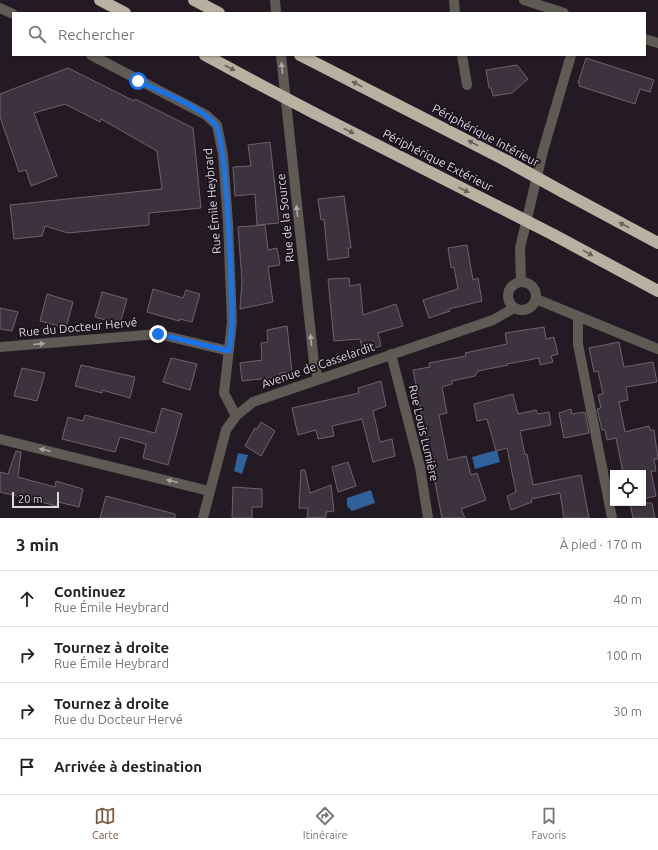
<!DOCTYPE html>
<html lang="fr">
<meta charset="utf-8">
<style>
:root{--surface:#fff;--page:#f2f2f2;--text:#222;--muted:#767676;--line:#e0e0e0;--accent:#7f5c49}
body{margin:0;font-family:Ubuntu,sans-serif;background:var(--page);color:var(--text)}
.controls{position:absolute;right:12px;bottom:12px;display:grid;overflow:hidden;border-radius:0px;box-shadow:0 1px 3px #0004}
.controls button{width:36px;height:36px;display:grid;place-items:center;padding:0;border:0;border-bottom:1px solid var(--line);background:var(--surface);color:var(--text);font:20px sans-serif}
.scale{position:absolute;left:12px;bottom:10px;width:47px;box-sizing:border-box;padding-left:4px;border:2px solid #ddd7de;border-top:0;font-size:11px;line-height:14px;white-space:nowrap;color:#ddd7de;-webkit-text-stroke:3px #1a111b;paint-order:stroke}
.stop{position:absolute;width:12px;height:12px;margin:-9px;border:3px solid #1a73e8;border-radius:50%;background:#fff}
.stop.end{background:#1a73e8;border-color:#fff;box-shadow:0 1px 4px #0008}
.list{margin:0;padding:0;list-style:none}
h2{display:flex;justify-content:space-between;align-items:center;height:52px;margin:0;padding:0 16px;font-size:17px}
h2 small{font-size:13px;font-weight:400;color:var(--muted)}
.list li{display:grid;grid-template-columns:26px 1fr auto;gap:12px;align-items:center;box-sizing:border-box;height:56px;padding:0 16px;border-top:1px solid var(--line)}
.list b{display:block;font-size:15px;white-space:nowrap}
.list p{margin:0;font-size:13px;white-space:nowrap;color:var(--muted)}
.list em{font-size:13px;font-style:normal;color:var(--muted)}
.icon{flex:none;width:22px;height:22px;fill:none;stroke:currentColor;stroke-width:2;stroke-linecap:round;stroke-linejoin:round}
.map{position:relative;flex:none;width:658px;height:518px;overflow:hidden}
.search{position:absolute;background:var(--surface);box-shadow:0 1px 3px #0004;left:12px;right:12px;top:12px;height:44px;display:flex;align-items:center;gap:10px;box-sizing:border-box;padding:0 14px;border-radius:0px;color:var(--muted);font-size:15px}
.sheet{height:276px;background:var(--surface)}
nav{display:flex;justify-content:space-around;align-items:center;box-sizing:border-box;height:56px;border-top:1px solid var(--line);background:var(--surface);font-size:11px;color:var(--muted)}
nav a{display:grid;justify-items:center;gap:2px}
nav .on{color:var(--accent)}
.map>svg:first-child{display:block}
</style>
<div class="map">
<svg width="658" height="518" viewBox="0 0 658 518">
<rect width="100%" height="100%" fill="#241a24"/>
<path fill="#30619b" d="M497 450 500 462 475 469 472 457Z
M238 453 248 455 242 474 234 471Z
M371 490 375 503 352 511 347 506V498Z"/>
<path fill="#3d333e" stroke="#6e626e" d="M586 58 654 80 650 92 640 89 635 104 579 86 580 83H578Z
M517 65 528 79 512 93 493 96 491 88H489L486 70Z
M68 68 134 101 135 99 193 128 201 208 149 213V225L68 233 45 226 42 236 14 239 10 205 162 189 157 151 101 119 100 122 65 104 34 113 57 176 31 186 26 170 19 172 0 117V94Z
M270 142 279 223 257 225 255 194 235 196 233 167 251 166 248 145Z
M344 196 351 248H348L349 257 328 260 324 219 321 220 318 199Z
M265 225 268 250 277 248 280 265 268 267 273 302 240 309 242 281 238 227Z
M467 245 473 280 478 278 482 301 449 309 450 311 429 318 423 300 458 289 454 267 451 268 448 248Z
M349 278 350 286 360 284 363 315 396 304 403 326 378 333 381 346 363 352 360 339 334 341 328 279Z
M153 289 183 298 186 290 200 294 192 322 180 319 179 321 147 312Z
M102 292 127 299 120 324 95 317Z
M47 294 73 302 66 328 40 321Z
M0 308 18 312 12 331 0 329Z
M287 326 292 372 280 373V377L242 381 240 363 262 360 261 343 268 342 267 330Z
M544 327 546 339 554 337 558 354 551 356 553 362 540 365 539 358 507 364 508 365 478 371 475 376 452 381V384L442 387 447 413 439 415 448 460 466 456 471 475 477 473 486 500 461 509 465 518H442L413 370 430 367 429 363 466 356 465 353 507 344 505 333Z
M619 342 624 367 653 362 657 382 626 387 628 400 619 402 625 432 649 426 650 430H654L658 459H654L656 471H651L656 496 643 499V473H623L616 438 607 440 605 430H602L597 409 601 408 598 395 603 394 598 371 594 372 589 348Z
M171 358 197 364 190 390 163 382Z
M81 365 135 377 130 398 102 390V393L75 386Z
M22 368 45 373 37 401 14 396Z
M381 381 386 406 373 411 376 424 380 442 392 439 395 456 373 462 362 419 332 426 334 436 318 439 316 430 298 435 292 408 359 393 358 388Z
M513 394 518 414 536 410 538 414 549 412 551 425 520 431 525 455 527 454 533 485 581 475 589 518H564L560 493 531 499 532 502 511 510 507 496 516 492 507 448 496 451 487 419 477 421 474 404Z
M162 408 182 414 168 465 143 458 146 444 120 437 115 452 62 439 68 417 83 421 85 415 155 433Z
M571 409 572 414 585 412 589 433 564 438 559 413Z
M261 422 275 431 261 456 245 446 255 428 257 429Z
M16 451 21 452 18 477 55 487 56 481 83 489 79 507 58 502 57 506 0 492V472L8 474Z
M348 462 356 486 338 492 332 467Z
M301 470H305L310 493 331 485 334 511 326 512V517L307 518 308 508H299Z
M233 487 262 489V507H252V518H232Z
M106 496 175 514V518H100Z
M630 503H652L655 518H633Z"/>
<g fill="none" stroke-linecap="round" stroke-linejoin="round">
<path stroke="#5e5b55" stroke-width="10" d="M275 0 276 13
M454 0 455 13
M524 0 564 13
M0 8 13 14
M645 39 658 43
M91 55 206 115 217 125 223 155 228 223 232 322 224 393 236 416
M281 55 314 363 318 378
M462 55 467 85
M508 296a14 14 0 1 1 28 0a14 14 0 1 1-28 0Z
M521 282 520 248 543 151 571 55
M536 299 658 349
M578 316V344L612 518
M0 347 158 334 229 351
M391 354 420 467 428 518
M0 439 209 491
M203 518 226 430 236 416 253 402 493 320 514 308"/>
<path stroke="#b8b1a1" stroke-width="12" d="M100 0 125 13
M194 0 219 13
M205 55 255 82
M300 55 507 161
M314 113 497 206
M563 192 658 243
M554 235 658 291"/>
<path stroke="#b8b1a1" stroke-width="12" d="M255 82 314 113
M507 161 563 192
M497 206 554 235"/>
</g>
<defs><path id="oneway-solid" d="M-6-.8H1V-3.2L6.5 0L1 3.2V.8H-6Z"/></defs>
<g fill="#69615e">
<use href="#oneway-solid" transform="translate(230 68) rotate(28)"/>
<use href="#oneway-solid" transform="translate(357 84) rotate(-153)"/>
<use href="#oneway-solid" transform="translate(349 131) rotate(27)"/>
<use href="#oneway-solid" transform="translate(473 143) rotate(-153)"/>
<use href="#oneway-solid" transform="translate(464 190) rotate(27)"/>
<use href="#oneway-solid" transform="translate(624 225) rotate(-152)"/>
<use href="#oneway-solid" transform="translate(588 253) rotate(29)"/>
</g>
<g fill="#aaa5a7">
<use href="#oneway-solid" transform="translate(282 68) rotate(-96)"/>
<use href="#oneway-solid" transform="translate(297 211) rotate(-96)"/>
<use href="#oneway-solid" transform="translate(311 340) rotate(-96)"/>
<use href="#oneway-solid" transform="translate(39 344) rotate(-5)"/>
<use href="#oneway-solid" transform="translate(45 450) rotate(-166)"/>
<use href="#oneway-solid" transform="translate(172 481) rotate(-166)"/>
</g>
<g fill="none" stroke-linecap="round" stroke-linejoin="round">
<path stroke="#1a73e8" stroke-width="5" d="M138 81C161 92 198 105 215 124 227 137 232 294 232 321 232 331 230 341 229 351L158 334"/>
</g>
<g text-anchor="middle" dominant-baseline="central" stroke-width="3.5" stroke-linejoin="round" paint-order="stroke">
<g font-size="12" fill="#ddd7de" stroke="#1a111b">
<text transform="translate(486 135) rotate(28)">Périphérique Intérieur</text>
<text transform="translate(438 160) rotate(27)">Périphérique Extérieur</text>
<text transform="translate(212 201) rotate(-95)">Rue Émile Heybrard</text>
<text transform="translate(285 218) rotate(-96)">Rue de la Source</text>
<text transform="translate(78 327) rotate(-5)">Rue du Docteur Hervé</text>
<text transform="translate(318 365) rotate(-19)">Avenue de Casselardit</text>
<text transform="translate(424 433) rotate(77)">Rue Louis Lumière</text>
</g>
</g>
</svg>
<div class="controls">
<button><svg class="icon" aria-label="locate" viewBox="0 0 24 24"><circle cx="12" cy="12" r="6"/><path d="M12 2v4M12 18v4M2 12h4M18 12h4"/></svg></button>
</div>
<div class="scale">20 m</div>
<div class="stop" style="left:138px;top:81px"></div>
<div class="stop end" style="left:158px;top:334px"></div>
<div class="search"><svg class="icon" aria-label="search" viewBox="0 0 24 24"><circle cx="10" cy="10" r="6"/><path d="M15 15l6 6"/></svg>Rechercher</div>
</div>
<section class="sheet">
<h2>3 min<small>À pied · 170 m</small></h2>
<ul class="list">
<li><svg class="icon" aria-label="ahead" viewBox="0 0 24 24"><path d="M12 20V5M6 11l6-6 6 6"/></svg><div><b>Continuez</b><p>Rue Émile Heybrard</p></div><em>40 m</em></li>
<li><svg class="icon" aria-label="right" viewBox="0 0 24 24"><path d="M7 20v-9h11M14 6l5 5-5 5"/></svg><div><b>Tournez à droite</b><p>Rue Émile Heybrard</p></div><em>100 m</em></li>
<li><svg class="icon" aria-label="right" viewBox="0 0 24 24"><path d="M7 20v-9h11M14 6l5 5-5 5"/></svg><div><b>Tournez à droite</b><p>Rue du Docteur Hervé</p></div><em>30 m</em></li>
<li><svg class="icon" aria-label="arrive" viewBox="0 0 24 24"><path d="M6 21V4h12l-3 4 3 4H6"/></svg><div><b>Arrivée à destination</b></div></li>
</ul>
</section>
<nav>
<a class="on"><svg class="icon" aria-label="map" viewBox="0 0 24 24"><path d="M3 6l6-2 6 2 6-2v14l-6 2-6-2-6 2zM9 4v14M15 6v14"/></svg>Carte</a>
<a><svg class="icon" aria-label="directions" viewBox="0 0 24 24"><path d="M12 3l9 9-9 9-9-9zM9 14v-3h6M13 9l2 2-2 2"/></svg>Itinéraire</a>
<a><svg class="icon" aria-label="saved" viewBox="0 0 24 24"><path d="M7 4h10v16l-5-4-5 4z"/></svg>Favoris</a>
</nav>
